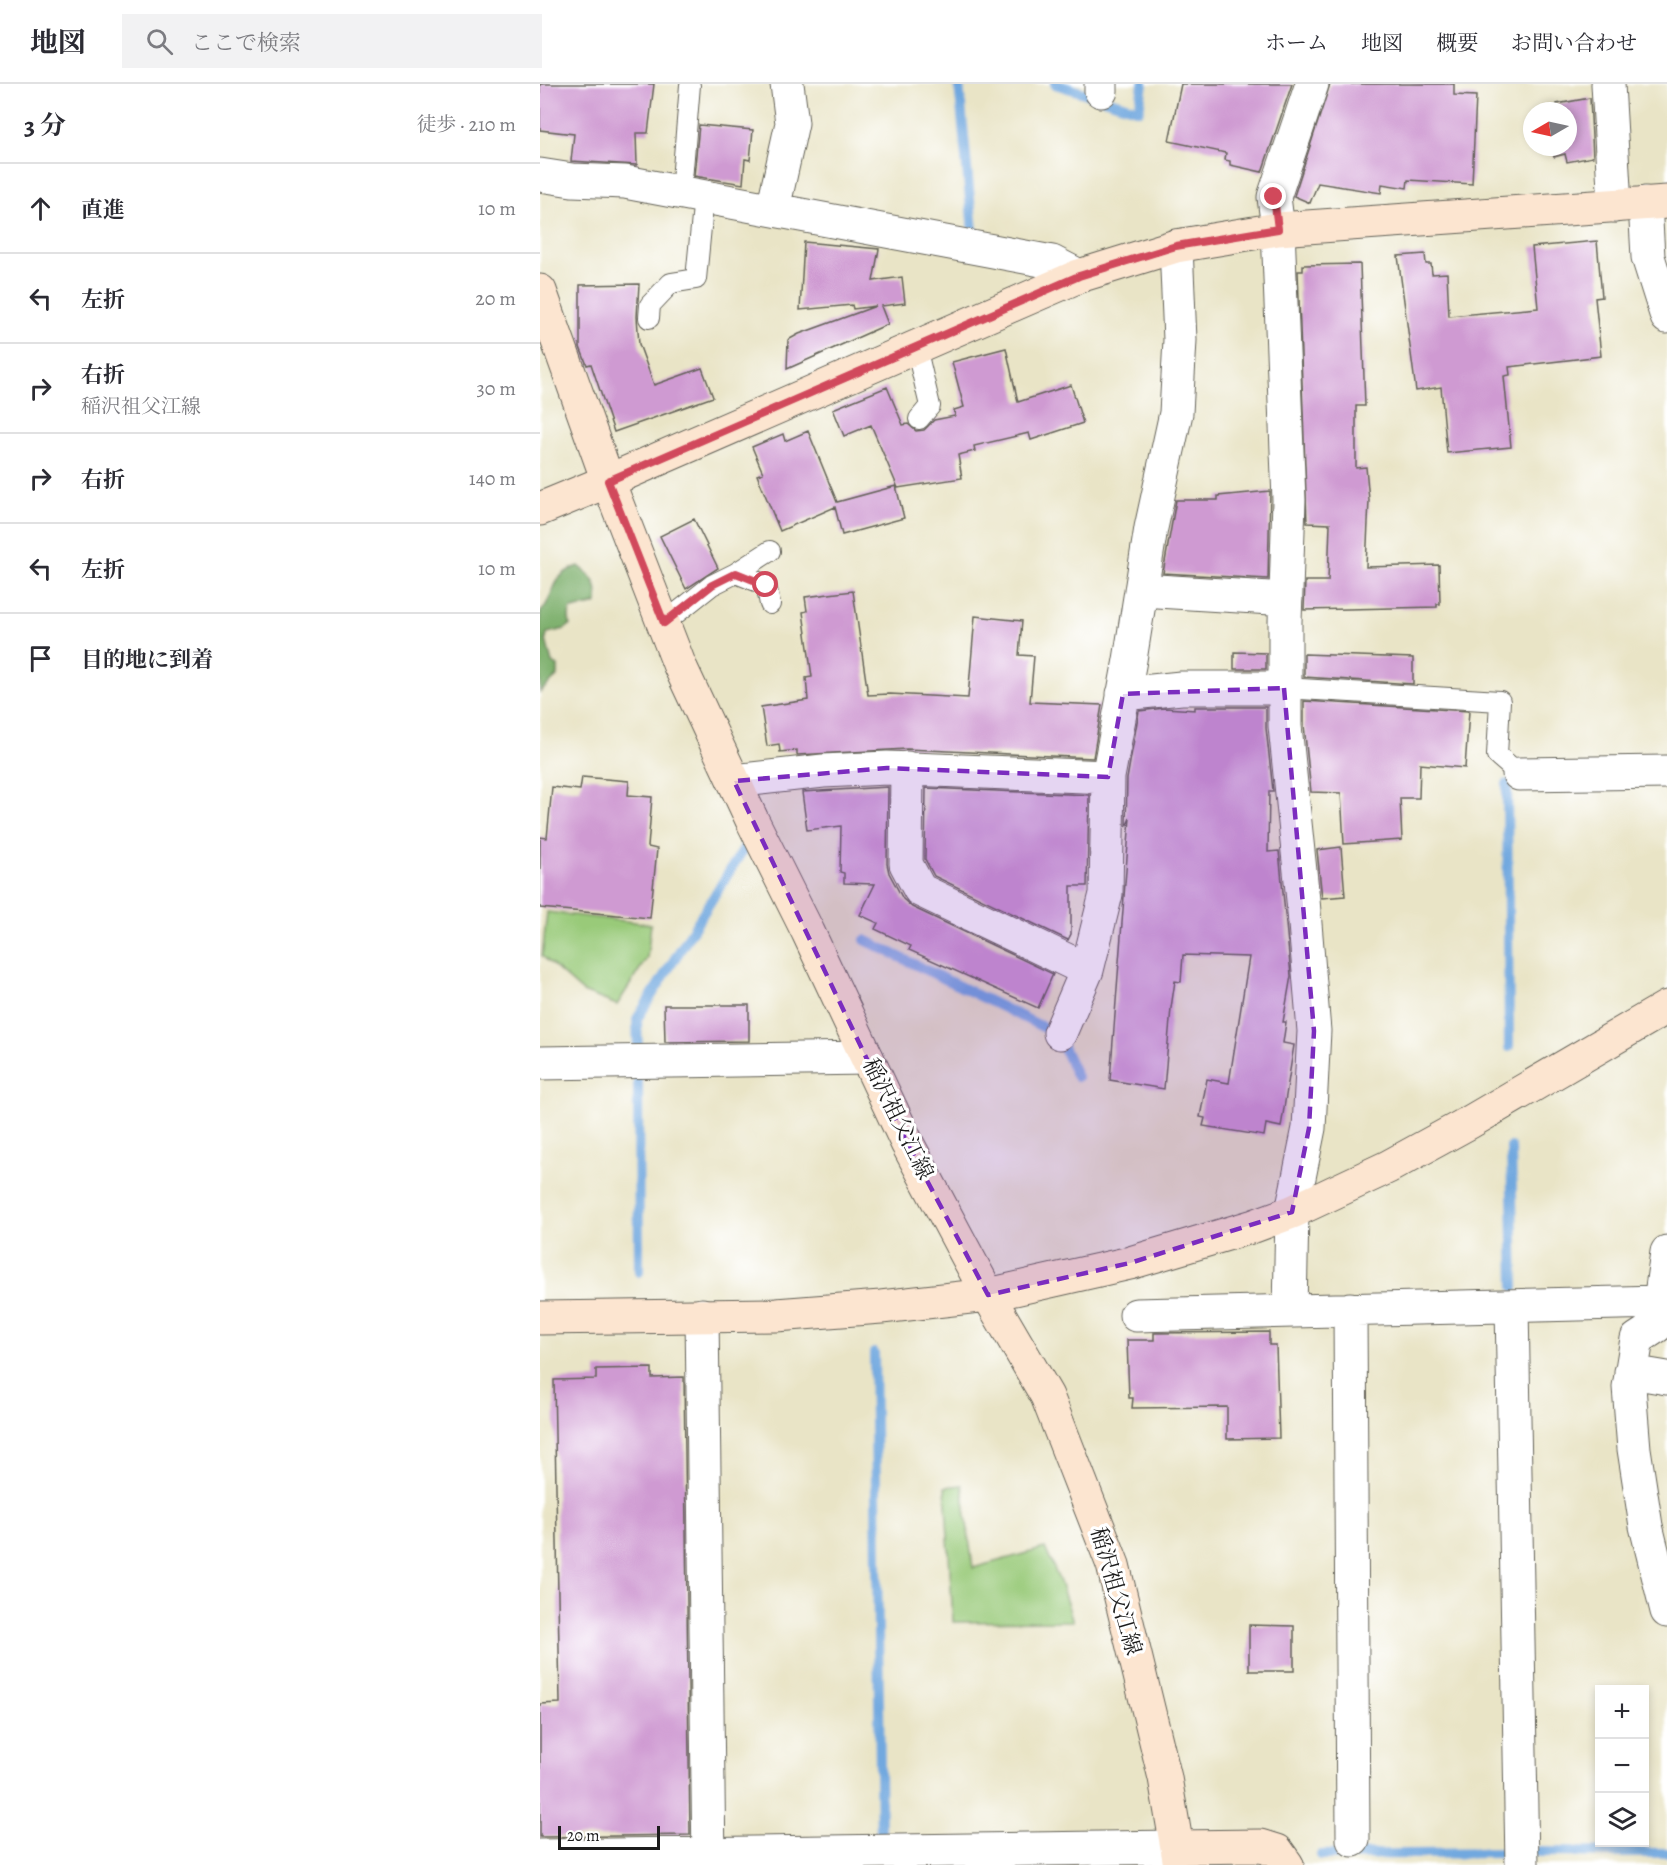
<!DOCTYPE html>
<html lang="ja">
<meta charset="utf-8">
<style>
:root{--surface:#fff;--page:#f2f2f3;--text:#2b2b33;--muted:#7c7c81;--line:#e1e1e2}
body{margin:0;font-family:Alegreya,"Noto Serif JP",serif;background:var(--page);color:var(--text)}
.controls{position:absolute;right:18px;bottom:18px;display:grid;overflow:hidden;border-radius:0px;box-shadow:0 3px 9px #0003}
.controls button{width:54px;height:54px;display:grid;place-items:center;padding:0;border:0;border-bottom:2px solid var(--line);background:var(--surface);color:var(--text);font:30px sans-serif}
.compass{position:absolute;left:983px;top:18px;width:54px;height:54px;border-radius:50%;background:var(--surface);box-shadow:0 3px 9px #0003;rotate:261deg}
.scale{position:absolute;left:18px;bottom:15px;width:102px;box-sizing:border-box;padding-left:6px;border:3px solid #1c1c1c;border-top:0;font-size:16px;line-height:21px;white-space:nowrap;color:#1c1c1c;-webkit-text-stroke:4px #fff;paint-order:stroke}
.stop{position:absolute;width:18px;height:18px;margin:-14px;border:4px solid #d1495b;border-radius:50%;background:#fff}
.stop.end{background:#d1495b;border-color:#fff;box-shadow:0 2px 6px #0008}
.list{margin:0;padding:0;list-style:none}
h2{display:flex;justify-content:space-between;align-items:center;height:78px;margin:0;padding:0 24px;font-size:26px}
h2 small{font-size:20px;font-weight:400;color:var(--muted)}
.list li{display:grid;grid-template-columns:39px 1fr auto;gap:18px;align-items:center;box-sizing:border-box;height:90px;padding:0 24px;border-top:2px solid var(--line)}
.list b{display:block;font-size:22px;white-space:nowrap}
.list p{margin:0;font-size:20px;white-space:nowrap;color:var(--muted)}
.list em{font-size:20px;font-style:normal;color:var(--muted)}
.icon{flex:none;width:33px;height:33px;fill:none;stroke:currentColor;stroke-width:2;stroke-linecap:round;stroke-linejoin:round}
.map{position:relative;flex:none;width:1127px;height:1781px;overflow:hidden}
header{display:flex;align-items:center;gap:36px;box-sizing:border-box;height:84px;padding:0 30px;background:var(--surface);border-bottom:2px solid var(--line)}
header strong{font-size:28px}
nav{display:flex;gap:33px;margin-inline-start:auto;font-size:21px}
.search{width:420px;height:54px;background:var(--page);display:flex;align-items:center;gap:15px;box-sizing:border-box;padding:0 21px;border-radius:0px;color:var(--muted);font-size:22px}
main{display:flex}
aside{flex:1;background:var(--surface)}
.map>svg:first-child{display:block}
</style>
<header>
<strong>地図</strong>
<div class="search"><svg class="icon" aria-label="search" viewBox="0 0 24 24"><circle cx="10" cy="10" r="6"/><path d="M15 15l6 6"/></svg>ここで検索</div>
<nav><a>ホーム</a><a>地図</a><a>概要</a><a>お問い合わせ</a></nav>
</header>
<main>
<aside>
<h2>3 分<small>徒歩 · 210 m</small></h2>
<ul class="list">
<li><svg class="icon" aria-label="ahead" viewBox="0 0 24 24"><path d="M12 20V5M6 11l6-6 6 6"/></svg><div><b>直進</b></div><em>10 m</em></li>
<li><svg class="icon" aria-label="left" viewBox="0 0 24 24"><path d="M17 20v-9H6M10 6l-5 5 5 5"/></svg><div><b>左折</b></div><em>20 m</em></li>
<li><svg class="icon" aria-label="right" viewBox="0 0 24 24"><path d="M7 20v-9h11M14 6l5 5-5 5"/></svg><div><b>右折</b><p>稲沢祖父江線</p></div><em>30 m</em></li>
<li><svg class="icon" aria-label="right" viewBox="0 0 24 24"><path d="M7 20v-9h11M14 6l5 5-5 5"/></svg><div><b>右折</b></div><em>140 m</em></li>
<li><svg class="icon" aria-label="left" viewBox="0 0 24 24"><path d="M17 20v-9H6M10 6l-5 5 5 5"/></svg><div><b>左折</b></div><em>10 m</em></li>
<li><svg class="icon" aria-label="arrive" viewBox="0 0 24 24"><path d="M6 21V4h12l-3 4 3 4H6"/></svg><div><b>目的地に到着</b></div></li>
</ul>
</aside>
<div class="map">
<svg width="1127" height="1781" viewBox="0 0 1127 1781">
<rect width="100%" height="100%" fill="#fff"/>
<filter id="ink" filterUnits="userSpaceOnUse"><feTurbulence type="fractalNoise" baseFrequency=".0167" numOctaves="2"/><feDisplacementMap in="SourceGraphic" scale="12" xChannelSelector="R" yChannelSelector="G"/><feConvolveMatrix kernelMatrix="1 2 1 2 8 2 1 2 1" color-interpolation-filters="sRGB"/></filter>
<filter id="wash" filterUnits="userSpaceOnUse"><feTurbulence type="fractalNoise" baseFrequency=".008" numOctaves="4" result="noise"/><feDisplacementMap in="SourceGraphic" scale="24" xChannelSelector="R" yChannelSelector="G"/><feGaussianBlur stdDeviation="1.35" result="paint"/><feColorMatrix in="noise" values="0 0 0 0 0 0 0 0 0 0 0 0 0 0 0 0 0 1.4 0 .05"/><feComposite in="paint" operator="in"/></filter>
<g filter="url(#wash)">
<rect width="100%" height="100%" fill="#e9e4c6"/>
<path fill="#99ca79" stroke="#5a734a" stroke-width="1.5" d="M7 828 111 840 107 874 77 921 43 908 2 872Z
M422 1401 433 1484 505 1464 520 1498 533 1537 413 1538 405 1403Z"/>
<path fill="#7aae69" stroke="#4b6542" stroke-width="1.5" d="M39 482C53 493 59 501 57 519 48 524 40 522 30 526L29 534 30 541 25 545 7 549 6 556 12 579 18 582V592L0 608V529C18 509 9 491 39 482Z"/>
<g fill="none" stroke-linecap="round" stroke-linejoin="round">
<path stroke="#71a8df" stroke-width="10" d="M419 0 433 147
M515 0 599 26 603 0
M967 700 969 963
M325 856 517 950 537 993
M98 968 97 935 211 753
M98 997 99 1188
M971 1063 974 1203
M334 1269 341 1755
M998 1768 1127 1769
M781 1771 963 1769"/>
</g>
<g id="blocks">
<path fill="#cf9ad2" d="M0 0H114L108 49H96L97 81 31 77 34 50 0 46Z
M641 0H752L722 88 690 81V77L685 76 686 69 629 57Z
M790 0H914V11L936 12 932 100 868 96 867 104 842 100 841 109 778 99 770 119 754 112Z
M1050 14 1053 73 1027 78 1025 70 1014 73 1013 63H1028V27H1006V24L1017 22V20Z
M159 41 213 46 210 76 205 75 203 100 154 92Z
M1057 157 1062 213 1055 214 1061 272 969 283 970 291 964 292 971 363 907 369 901 303 876 307 858 172 885 170 886 180H891L892 190 907 189 909 232 998 224 992 163Z
M264 158 339 165 333 197 362 193 365 219 341 222 348 240 247 285 248 256 259 250 336 222 313 225 312 221 260 226Z
M820 180 825 322H816V384L826 383 829 416 826 483 899 481 900 520H897V523L764 526 765 497H788L790 440 767 439 758 187H763V181Z
M99 200 97 233 99 260 114 301 162 284 173 313 74 348 51 280 47 281 40 263V201Z
M466 264 478 318 531 301 543 339 491 356 489 349 434 362 435 367 418 371 422 394 358 404 331 341 304 352 293 325 347 303 363 341 368 340 376 347 384 346 394 336 415 332 414 326 424 323 412 278Z
M268 347 297 418 356 402 364 434 302 451 295 423 240 447 217 391 223 389 212 363 243 350 245 357Z
M730 407 728 495 623 489 636 416H678V412Z
M154 435 178 484 146 505 120 452Z
M313 507 328 611 350 610 428 614 435 532 482 537 479 571 494 572 490 618 562 621 553 674 367 665 257 671V666L240 668 239 660 227 662 221 623 268 616 266 594 272 593 263 528 267 527 265 513Z
M694 568 726 569V585H694Z
M764 570 873 574V600L764 593Z
M764 617 929 627 925 684 880 680 879 714H860L862 756 804 760 801 709 771 708 764 641Z
M655 623H726V644L733 707H729L728 768 739 767 751 892 743 938H746L743 959 754 961 741 1043 726 1040 724 1052 663 1042 665 1034 660 1033 667 995 689 999 709 873 643 871 641 898 635 897 631 924 624 1005 570 996 590 734 586 743 587 695 599 627 625 624 655 626Z
M42 693 89 697 88 711 112 713 108 763 117 765 110 834 0 824V753L7 754 12 703 40 706Z
M348 703 347 780 349 789 363 815 372 823 513 890 498 924 369 866 371 862 335 845 338 839 320 831 335 800 304 799V789L300 788 301 742 267 746 262 708Z
M386 704 549 711 547 802H531V850L528 856 394 792 385 775Z
M801 763 805 812 782 814 777 766Z
M124 921H209V957L125 958Z
M729 1248V1261H736L739 1354 687 1355V1323L592 1324 593 1314H589L587 1256H614V1249Z
M112 1284V1294L144 1293 150 1751 0 1753V1620L20 1619 14 1296 56 1295V1285Z
M709 1541 754 1542V1587H709Z"/>
</g>
</g>
<g filter="url(#ink)">
<use href="#blocks" fill-opacity="0" stroke="#646258" stroke-width="1.5"/>
<g fill="none" stroke-linecap="round" stroke-linejoin="round">
<defs>
<path id="lane" d="M141 108 150 1
M109 234 110 221 131 199 156 195 164 112
M376 263 390 322 379 335
M196 489 226 501 230 520
M124 539 172 501 196 489 230 467
M744 604 960 617 957 671 979 690"/>
<path id="street" d="M561 0V7
M1068 0 1075 122
M0 91 32 96 85 98 512 178 539 192
M1105 119 1108 173 1127 233
M233 125 252 39 247 0
M601 506 746 515
M583 610 641 604H744
M367 684 366 780 380 806 547 886
M979 690 1127 688
M194 697 283 687 347 684 568 693
M520 949 547 886 566 810 568 693 590 576 611 444 636 329 640 256 636 162
M0 979 327 974
M1120 1218 1117 1242 1097 1255 1089 1303 1094 1365 1106 1442 1127 1527
M972 1222 982 1781
M810 1225 813 1756
M750 1227 752 1128 769 1044 774 947 763 816 745 642V538L749 416 738 145 734 113 772 0
M162 1231 169 1781
M596 1231 1120 1218 1127 1168
M1091 1288 1127 1294
M0 1772 637 1763"/>
<path id="secondary" d="M0 207 68 397 139 580 212 736 268 848 367 1059 448 1211 507 1312 573 1481 625 1694 640 1781
M0 425 68 397 539 192 636 162 738 145 1127 118
M0 1234 236 1231 341 1223 448 1211 590 1179 714 1142 752 1128 848 1083 930 1038 1127 923
M637 1763 721 1762 737 1767 747 1781"/>
</defs>
<use href="#lane" stroke="#646258" stroke-width="22"/>
<use href="#street" stroke="#646258" stroke-width="35"/>
<use href="#secondary" stroke="#646258" stroke-width="35"/>
<use href="#lane" stroke="#fff" stroke-width="20"/>
<use href="#street" stroke="#fff" stroke-width="33"/>
<use href="#secondary" stroke="#fce5d0" stroke-width="33"/>
</g>
</g>
<g fill="none" stroke-linecap="round" stroke-linejoin="round" filter="url(#ink)">
<path stroke="#d1495b" stroke-width="8" d="M226 501 196 489 172 501 124 539 68 397 539 192 636 162 738 145 734 113"/>
</g>
<path fill="#7b2cbf" fill-opacity="0.2" stroke="#7b2cbf" stroke-width="4.5" stroke-dasharray="12 8" stroke-linejoin="round" d="M744 604 774 947 769 1044 752 1128 590 1179 448 1211 367 1059 194 697 347 684 568 693 583 610Z"/>
<g text-anchor="middle" dominant-baseline="central" stroke-width="6" stroke-linejoin="round" paint-order="stroke">
<g font-size="22" fill="#1c1c1c" stroke="#fff">
<text transform="translate(358 1035) rotate(64)">稲沢祖父江線</text>
<text transform="translate(576 1507) rotate(74)">稲沢祖父江線</text>
</g>
</g>
</svg>
<div class="controls">
<button>+</button>
<button>−</button>
<button><svg class="icon" aria-label="layers" viewBox="0 0 24 24"><path d="M12 4l9 5-9 5-9-5zM3 14l9 5 9-5"/></svg></button>
</div>
<svg class="compass" viewBox="-18 -18 36 36"><path d="M0-13l5 13h-10z" fill="#e53935"/><path d="M0 13l5-13h-10z" fill="#7c7c81"/></svg>
<div class="scale">20 m</div>
<div class="stop" style="left:226px;top:501px"></div>
<div class="stop end" style="left:734px;top:113px"></div>
</div>
</main>
